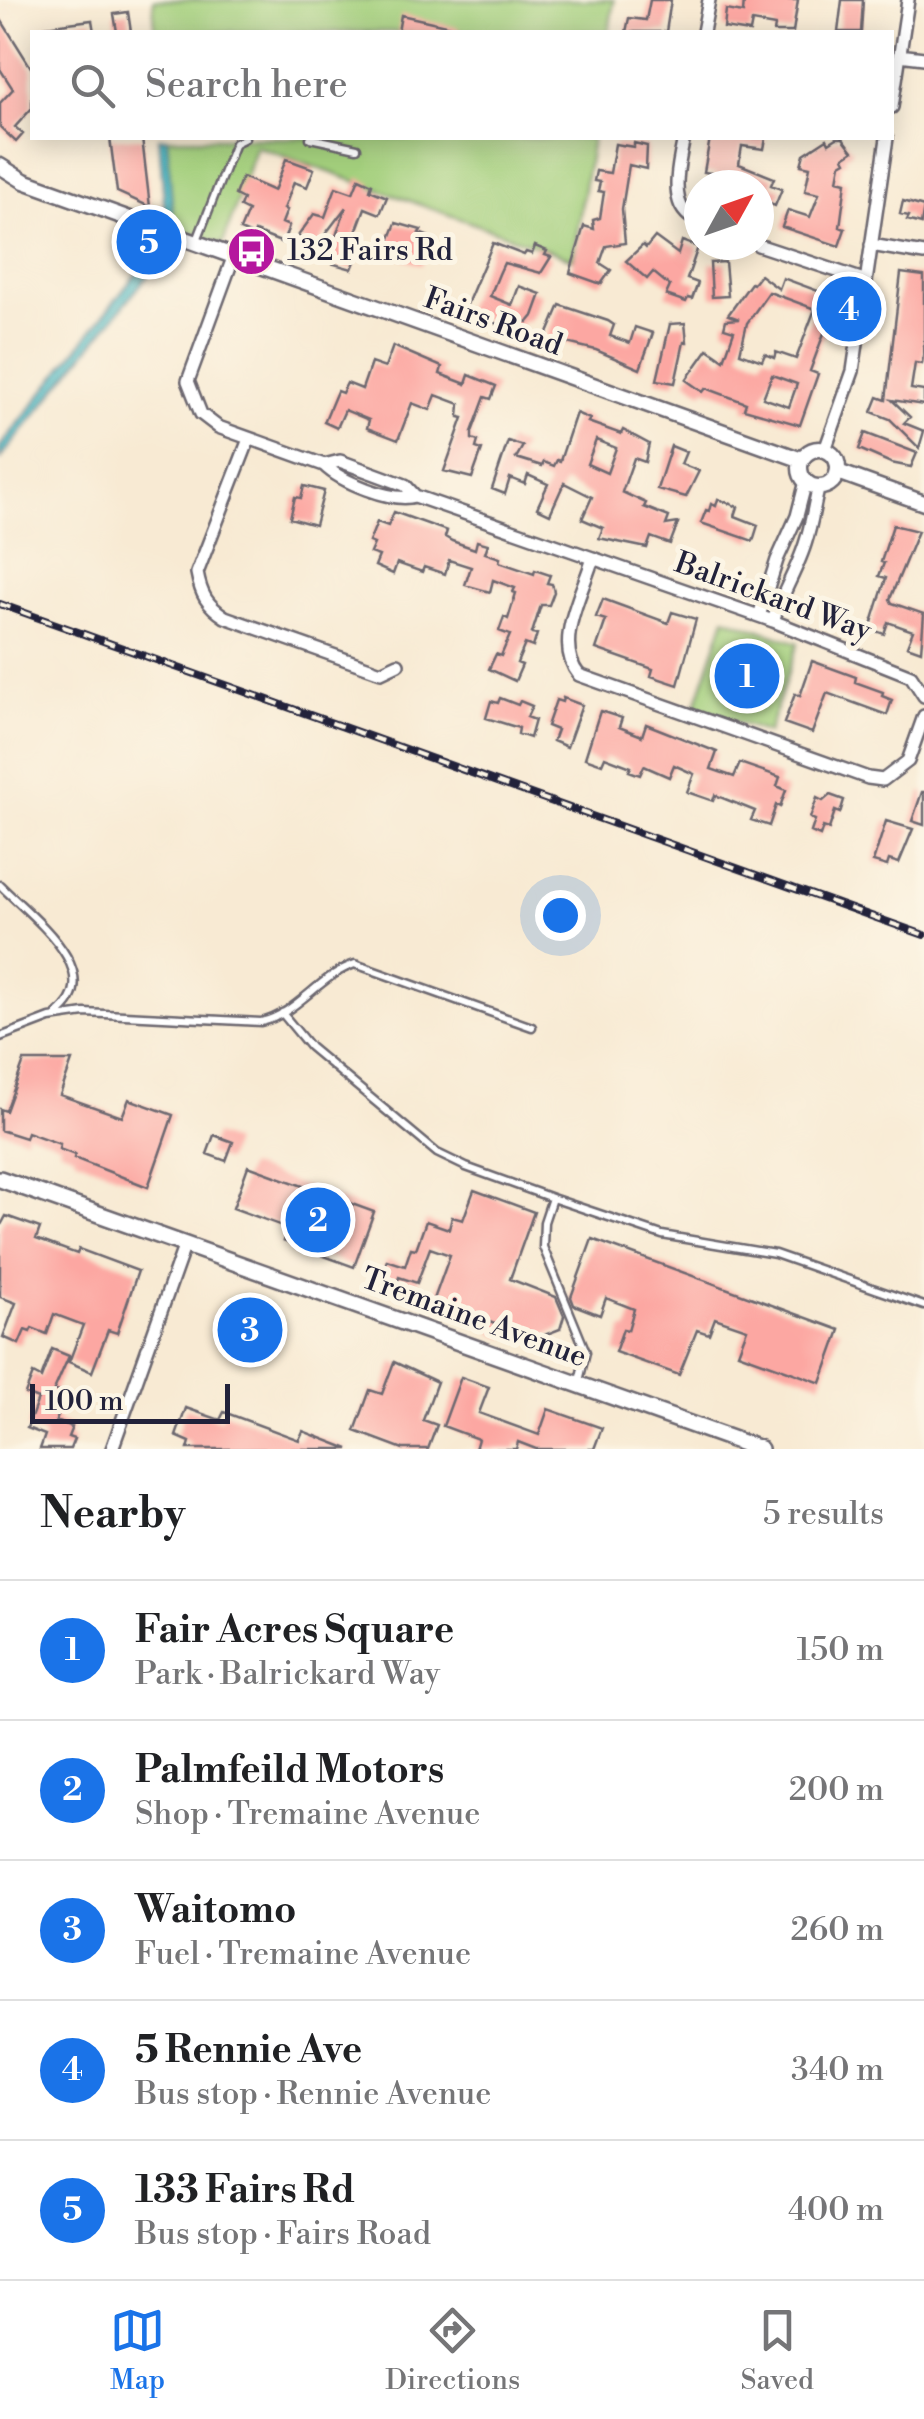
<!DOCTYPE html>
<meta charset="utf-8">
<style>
:root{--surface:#fff;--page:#f2f2f2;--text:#202124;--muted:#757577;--line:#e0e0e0;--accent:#1a73e8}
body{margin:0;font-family:"Libre Bodoni",serif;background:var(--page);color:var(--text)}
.compass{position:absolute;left:684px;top:170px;width:90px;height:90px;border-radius:50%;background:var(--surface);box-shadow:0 5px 25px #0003;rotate:50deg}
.scale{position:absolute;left:30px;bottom:25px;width:200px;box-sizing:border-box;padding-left:10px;border:5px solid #22223b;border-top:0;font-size:28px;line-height:35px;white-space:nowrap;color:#22223b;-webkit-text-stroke:8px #fcf5e5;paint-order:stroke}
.you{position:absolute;left:560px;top:915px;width:35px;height:35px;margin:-25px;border:8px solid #fff;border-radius:50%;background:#1a73e8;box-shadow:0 0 0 15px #1a73e833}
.badge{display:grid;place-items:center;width:65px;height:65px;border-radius:50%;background:var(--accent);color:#fff;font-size:32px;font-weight:700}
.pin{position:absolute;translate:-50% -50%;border:5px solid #fff;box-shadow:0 2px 10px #0006}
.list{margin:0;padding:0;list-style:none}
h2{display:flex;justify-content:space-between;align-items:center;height:130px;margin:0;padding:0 40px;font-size:42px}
h2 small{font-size:32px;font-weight:400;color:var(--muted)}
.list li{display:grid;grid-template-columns:65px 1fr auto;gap:30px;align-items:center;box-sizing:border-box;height:140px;padding:0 40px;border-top:2px solid var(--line)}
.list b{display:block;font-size:38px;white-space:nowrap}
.list p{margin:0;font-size:32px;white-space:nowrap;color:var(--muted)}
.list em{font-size:32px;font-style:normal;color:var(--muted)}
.icon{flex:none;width:55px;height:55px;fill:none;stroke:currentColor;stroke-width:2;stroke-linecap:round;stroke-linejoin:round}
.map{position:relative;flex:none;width:924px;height:1449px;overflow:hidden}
.search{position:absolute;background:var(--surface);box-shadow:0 5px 25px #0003;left:30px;right:30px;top:30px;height:110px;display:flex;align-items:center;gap:25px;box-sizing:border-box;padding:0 35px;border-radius:0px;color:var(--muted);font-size:38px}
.sheet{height:830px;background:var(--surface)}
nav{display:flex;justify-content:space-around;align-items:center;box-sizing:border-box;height:140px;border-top:2px solid var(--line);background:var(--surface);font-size:28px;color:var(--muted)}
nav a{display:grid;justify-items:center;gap:5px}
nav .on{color:var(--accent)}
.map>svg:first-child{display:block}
</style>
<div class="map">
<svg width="924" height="1449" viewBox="0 0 924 1449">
<rect width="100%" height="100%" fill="#fcf5e5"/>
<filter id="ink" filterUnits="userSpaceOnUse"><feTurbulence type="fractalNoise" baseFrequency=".01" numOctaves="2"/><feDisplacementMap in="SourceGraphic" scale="20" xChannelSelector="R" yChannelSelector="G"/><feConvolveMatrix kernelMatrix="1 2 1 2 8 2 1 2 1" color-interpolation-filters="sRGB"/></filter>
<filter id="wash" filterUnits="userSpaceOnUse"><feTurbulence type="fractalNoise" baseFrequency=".0048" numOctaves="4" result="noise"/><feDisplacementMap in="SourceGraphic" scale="40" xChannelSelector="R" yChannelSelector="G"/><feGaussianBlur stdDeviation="2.25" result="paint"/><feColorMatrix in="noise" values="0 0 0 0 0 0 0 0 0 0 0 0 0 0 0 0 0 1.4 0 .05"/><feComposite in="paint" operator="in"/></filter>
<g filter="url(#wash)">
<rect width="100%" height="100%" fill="#f8ead3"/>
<path fill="#a3cf7c" stroke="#62785c" stroke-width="2.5" d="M153 0H614L609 32H155Z
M164 138H592L573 259 256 146 223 244 171 227Z
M725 618 798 643 768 733 695 708Z"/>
<path fill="#44b3bf" stroke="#336a7d" stroke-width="2.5" d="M159 138H167L173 216 165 214Z
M150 256 159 262 0 459V447Z"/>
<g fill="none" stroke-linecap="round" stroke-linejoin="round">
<path stroke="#44b3bf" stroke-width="4" d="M150 258 154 248"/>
</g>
<g id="blocks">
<path fill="#fca7a2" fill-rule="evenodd" d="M650 0H671L666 32H626L629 18 646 20Z
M744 0H798L793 32H774L775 26 752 22 750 32 724 28 726 10 743 13Z
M842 0H863L861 32H838Z
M128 12 131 32H117L114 14Z
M401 15 459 28V32H398Z
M0 18 32 69V108L15 127 23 134 16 142 0 127V103L13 89 0 69Z
M92 20 94 32H46L45 26Z
M110 138H142L150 207 117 192Z
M710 138H766L764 149 742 146 739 164 774 178 771 185 782 189 775 206 759 200V185H704L718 174 704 172Z
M837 138H843L853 151 844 157 846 161 841 164 838 180 846 182 840 227 845 229 839 246 782 227 788 210 810 217 819 194 805 191 810 167 801 165 804 154 827 139 829 143Z
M634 143 647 146 646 169 629 165 622 209 625 243 606 246 600 263 611 270 601 284 570 273 584 226 594 229 593 220 600 218 604 192 598 191 600 182 594 181 596 171 610 173 615 144 634 147Z
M286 159 314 169 307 187 294 182 284 209 287 210 282 223 289 226 283 243 255 232 254 236 240 230 248 211 240 207 243 199 235 195 242 177 274 191Z
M359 178 372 184 370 190 387 197 380 214 365 208 347 256 356 259 352 269 327 262 346 207 314 249 298 236 314 214 325 217 336 187 353 193Z
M903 201 924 207 921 224 907 220 909 216 900 214Z
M396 223 421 230 419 233 432 238 421 265 397 256 399 251 387 246Z
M655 237 678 254 682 241 698 247 687 279 698 283 692 299 688 298 686 302 666 295 670 286 653 272 647 279 626 261 643 245 646 248Z
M493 243 524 255 526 252 532 254 535 246 547 251 545 255 551 257 541 273 504 263 499 274 490 296 512 305 519 286 541 294 533 316 528 322 523 320 518 334 465 309Z
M725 262 728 296 712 297 710 263Z
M901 273 924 276V350L922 364 915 363 911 389 924 391V405L892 400 910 417 904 423 924 431 919 448 890 419 872 412 878 397 886 400Z
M760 275 779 289 783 278 837 298 810 371 818 374 800 425 744 409 746 403 706 388 703 392 686 380 708 349 724 360 734 331 724 328 726 320 739 319 728 315 751 283 753 284ZM769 292 815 309 796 359 776 352 774 358 765 354 762 361 740 353 747 323ZM772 375 797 384 789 407 763 398Z
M560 305 608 321 614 325 610 336 630 343 635 327 653 333 640 369 596 350 546 338Z
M685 323 687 342H684L675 383 657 380 670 324Z
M393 346 442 367 440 374 466 384 469 375 496 386 491 399 485 397 472 432V439L478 441 476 448 482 450 472 478 444 471 463 418 459 417 460 404 436 395 430 410 412 403 398 440 367 428 369 420 345 410 337 428 324 422 337 391 342 393 347 383 362 389 371 363 385 368Z
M576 413 590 419 588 422 621 434 623 430 649 444 645 462 634 458 622 492 646 503 644 507 669 517 666 525 678 523 670 544 651 537 647 548 599 538 603 528 582 519 592 497 564 483 550 514 537 508 548 484 528 475 525 484 510 478 505 494 492 489 508 441 523 446 516 458 542 466 544 462 554 466 557 460 560 461ZM596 440 616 448 607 473 587 464Z
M865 433 917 453 911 467 891 463 859 449Z
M671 446 686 452 681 464 699 471 686 497 657 489Z
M304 486 324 491 315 525 290 518 295 497 301 498Z
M718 499 738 507 735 516 758 525 753 541 701 523 706 510 709 511 711 504 716 506Z
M394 512 447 531 445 537 452 541 475 549 477 541 488 544 485 553 500 558 499 562 534 574 535 570 550 575 547 583 552 584 554 592 549 605H541L532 633 537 634 533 647 525 644 517 663 522 665 515 681 489 669 496 654 501 656 510 635 499 631 504 617 508 619 516 593 513 592 515 588 493 580 490 592 465 585 471 567 449 560 445 574 424 567 422 572 397 563 393 574 375 566 379 556 370 553 374 544 369 542 377 522 388 526Z
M893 525 918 531 890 599 892 603 924 614 921 651 907 646 913 631 888 622 884 634 870 629 886 578 879 576 884 563 881 562Z
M603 599 668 623 672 612 696 619 678 685 651 676 653 669 596 649 606 620 596 617Z
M812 661 856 677 855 682 883 692 882 696 892 700 887 715 827 693 812 733 784 723 795 694 800 696Z
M500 698 518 705 520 701 532 706 527 717 535 720 530 738 518 734 519 728 486 718 491 701 498 703Z
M563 698 582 705 567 747 553 741 557 730 547 726 556 700 562 702Z
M600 711 622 718 619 727 642 736 646 724 717 752 711 769 734 777 740 763 780 777 777 786 786 790 780 807 776 805 769 826 751 820 755 811 715 795 713 801 687 792 694 774 674 765 669 777 644 766 640 775 629 771 631 767 605 757 602 764 585 758Z
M922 792H924V825L912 821Z
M830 795 844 800 840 813 835 811 829 829 823 827 820 836 811 832 815 820 810 818 817 798 823 801Z
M886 821 913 829 899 863 889 860 887 866 873 862Z
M24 1061H72L60 1095 122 1117 129 1099 173 1115 148 1187 74 1158 75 1155 59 1149 60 1144 27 1132 25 1138 0 1130V1109L6 1111Z
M214 1135 233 1142 226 1161 207 1154Z
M248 1166 374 1212 354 1267 283 1241 288 1228 233 1208Z
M474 1190 534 1212 510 1279 556 1297 564 1316 560 1329 542 1336 521 1329 505 1338 492 1333 495 1324 433 1302 450 1255 430 1248 417 1283 399 1277 397 1283 381 1277 387 1260 405 1266 411 1248 416 1249 426 1221 449 1229 452 1217 463 1220Z
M6 1216 40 1228 36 1239 77 1254 79 1249 138 1271 117 1333 108 1330 92 1372 69 1362 83 1325 54 1314 47 1334 32 1328 30 1332 25 1330 19 1344 3 1337 16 1303 0 1297V1227Z
M592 1239 840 1330 821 1383 738 1353 747 1329 715 1318 709 1334 697 1330 679 1375 615 1352 623 1329 628 1330 634 1309 606 1298 600 1315 574 1305 571 1297Z
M52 1349 69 1356 54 1390 66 1395 56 1421 72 1427 68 1437 74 1439 70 1449H40L45 1435 27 1428 38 1399 25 1394 33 1374 41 1378Z
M394 1362 437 1382 423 1420 437 1425 428 1449H403L355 1431 370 1390 382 1394Z
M461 1377 489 1387 479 1413 539 1435 548 1409 602 1428 594 1449H536L518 1442 516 1449H475L478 1439 443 1426Z
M186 1408 220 1420 224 1412 299 1440 303 1431 349 1449H188L190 1442 176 1436Z"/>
</g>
</g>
<g filter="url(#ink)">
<use href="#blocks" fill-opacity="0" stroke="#6d6870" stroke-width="2.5"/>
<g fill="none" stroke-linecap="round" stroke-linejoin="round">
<defs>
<path id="service" d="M310 138 357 148
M196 243 235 143 245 138
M0 885C29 915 110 973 57 1014
M282 1013 310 1047 437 1153 466 1167 552 1198
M0 1037 50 1018 85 1013 261 1022C297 1014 320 975 355 964L532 1027
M579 1381 586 1352 543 1247 544 1222 552 1198 662 1235 775 1254 924 1306"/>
<path id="minor" d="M703 32 709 0
M899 55 924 58
M892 107 908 0
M684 138C680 157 670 196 685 212 688 217 694 219 699 222
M758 245 864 280
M871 245 924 254
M233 258 188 381 201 414 218 427 324 465
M249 439 197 573C201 595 207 605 225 617L381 672 398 664
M825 450 853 371 887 138
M415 496 405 485 340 461 324 465C340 481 392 503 415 496L773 621 911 676 924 696
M593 558C582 594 553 643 579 675L868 778 883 780 908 761 924 716
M759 616 777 560 797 516 806 481
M773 621C782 592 798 569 806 541 812 523 814 504 819 486
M112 1449 185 1244"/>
<path id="tertiary" d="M0 166 24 181 802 460
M800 468a19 19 0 1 1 38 0a19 19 0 1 1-38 0Z
M838 472 924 503"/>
<path id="secondary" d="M0 1179 760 1449"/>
</defs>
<use href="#service" stroke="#6d6870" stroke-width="11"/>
<use href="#minor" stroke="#6d6870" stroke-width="16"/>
<use href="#tertiary" stroke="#6d6870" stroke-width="19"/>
<use href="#secondary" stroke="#6d6870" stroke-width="20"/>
<use href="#service" stroke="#fff" stroke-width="6"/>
<use href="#minor" stroke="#fff" stroke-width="11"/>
<use href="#tertiary" stroke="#fff" stroke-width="14"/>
<use href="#secondary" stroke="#fff" stroke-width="15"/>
<defs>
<path id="rail" d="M0 604 924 935"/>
</defs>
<use href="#rail" stroke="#22223b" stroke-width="8"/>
<use href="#rail" stroke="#fcf5e5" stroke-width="4" stroke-dasharray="11" stroke-linecap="butt"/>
</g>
</g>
<defs>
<symbol id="bus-disc" viewBox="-11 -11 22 22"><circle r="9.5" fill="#b5179e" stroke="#fcf5e5"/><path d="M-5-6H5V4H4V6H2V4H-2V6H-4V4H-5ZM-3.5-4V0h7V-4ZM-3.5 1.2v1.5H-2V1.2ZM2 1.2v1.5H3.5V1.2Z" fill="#fff"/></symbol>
</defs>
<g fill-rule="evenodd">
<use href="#bus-disc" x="224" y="224" width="55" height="55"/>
</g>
<g text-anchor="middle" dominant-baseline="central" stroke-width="10" stroke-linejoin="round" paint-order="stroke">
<g font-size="30" fill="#22223b" stroke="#fcf5e5" text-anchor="start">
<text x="287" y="251">132 Fairs Rd</text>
</g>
<g font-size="30" fill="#22223b" stroke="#fcf5e5">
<text transform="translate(493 322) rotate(20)">Fairs Road</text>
<text transform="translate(773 597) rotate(20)">Balrickard Way</text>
<text transform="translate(474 1318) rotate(20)">Tremaine Avenue</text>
</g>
</g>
</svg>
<svg class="compass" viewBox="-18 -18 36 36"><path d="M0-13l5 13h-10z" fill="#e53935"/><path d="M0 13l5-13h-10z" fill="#757577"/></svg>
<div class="scale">100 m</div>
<div class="you"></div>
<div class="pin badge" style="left:747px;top:676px">1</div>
<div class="pin badge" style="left:318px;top:1220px">2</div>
<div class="pin badge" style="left:250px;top:1330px">3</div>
<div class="pin badge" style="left:849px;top:309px">4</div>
<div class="pin badge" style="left:149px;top:242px">5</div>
<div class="search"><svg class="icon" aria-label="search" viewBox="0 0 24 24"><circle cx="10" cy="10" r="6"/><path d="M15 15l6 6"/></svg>Search here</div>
</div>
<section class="sheet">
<h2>Nearby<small>5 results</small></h2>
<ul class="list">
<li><span class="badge">1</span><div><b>Fair Acres Square</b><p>Park · Balrickard Way</p></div><em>150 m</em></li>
<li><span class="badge">2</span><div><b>Palmfeild Motors</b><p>Shop · Tremaine Avenue</p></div><em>200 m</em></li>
<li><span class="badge">3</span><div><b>Waitomo</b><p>Fuel · Tremaine Avenue</p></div><em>260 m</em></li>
<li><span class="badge">4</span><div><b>5 Rennie Ave</b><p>Bus stop · Rennie Avenue</p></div><em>340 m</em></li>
<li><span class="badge">5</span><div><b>133 Fairs Rd</b><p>Bus stop · Fairs Road</p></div><em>400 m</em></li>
</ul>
</section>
<nav>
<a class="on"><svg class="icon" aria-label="map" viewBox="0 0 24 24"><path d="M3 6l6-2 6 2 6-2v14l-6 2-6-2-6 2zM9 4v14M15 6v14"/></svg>Map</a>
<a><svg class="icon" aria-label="directions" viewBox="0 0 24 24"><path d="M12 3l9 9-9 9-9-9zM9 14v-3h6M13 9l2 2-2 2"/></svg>Directions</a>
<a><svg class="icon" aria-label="saved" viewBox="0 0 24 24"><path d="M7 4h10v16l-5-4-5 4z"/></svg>Saved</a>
</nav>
